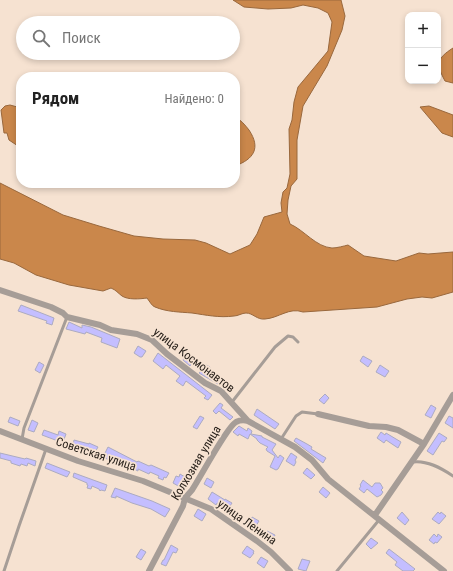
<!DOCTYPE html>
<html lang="ru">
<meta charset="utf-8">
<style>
:root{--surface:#fff;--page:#f2f2f2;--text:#222;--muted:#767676;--line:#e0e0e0}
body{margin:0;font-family:"Roboto Condensed",sans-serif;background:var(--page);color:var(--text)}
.controls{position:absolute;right:12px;top:12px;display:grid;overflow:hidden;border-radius:8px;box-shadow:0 2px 6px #0003}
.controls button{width:36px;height:36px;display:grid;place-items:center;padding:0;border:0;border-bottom:1px solid var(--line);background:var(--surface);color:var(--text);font:20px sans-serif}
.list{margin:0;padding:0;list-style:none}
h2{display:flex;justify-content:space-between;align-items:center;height:52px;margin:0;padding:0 16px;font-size:17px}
h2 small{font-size:13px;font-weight:400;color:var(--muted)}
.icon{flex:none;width:22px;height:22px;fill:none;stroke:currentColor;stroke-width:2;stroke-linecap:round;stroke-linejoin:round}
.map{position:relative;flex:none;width:453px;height:571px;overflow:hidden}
.search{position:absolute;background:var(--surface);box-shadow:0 2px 6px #0003;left:16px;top:16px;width:224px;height:44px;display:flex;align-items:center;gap:10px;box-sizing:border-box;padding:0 14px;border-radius:22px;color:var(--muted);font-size:15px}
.panel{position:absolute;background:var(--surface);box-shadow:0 2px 6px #0003;left:16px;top:72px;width:224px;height:116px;border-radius:16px}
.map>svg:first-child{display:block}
</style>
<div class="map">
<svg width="453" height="571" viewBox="0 0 453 571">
<rect width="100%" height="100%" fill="#f6e2d1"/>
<path fill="#ca874b" stroke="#99683d" d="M233 0H341L345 16 342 30 327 66 303 106 297 140V179L291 186 288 200 287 214 290 224C304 230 316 247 332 248 337 248 344 246 348 245L364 256 396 261 419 253 428 254 453 252V292L432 298 422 297 407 299 377 307 303 312C289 307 279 318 265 319 257 320 253 313 246 313 242 313 238 316 234 316 219 318 206 315 192 313 180 312 167 312 155 307 152 306 150 302 147 298 140 299 128 300 122 296 118 293 116 290 111 288L103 291 69 285 36 275 14 263 0 259V183L63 215 99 226 134 236 163 239 195 240 206 243 230 254 250 245 257 234 264 217 282 212 281 203 283 192 287 188 290 174 289 129 292 120 294 102 298 87 328 51 332 22 328 13 318 8 303 5 291 8 268 9 244 7Z
M453 48V83L445 81C436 64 436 59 453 48Z
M10 105 21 108V148L9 140 7 133H4L1 110 5 106Z
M429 106 453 115V137L442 133 420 107Z
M235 117C241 120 245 125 249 130 261 148 254 159 235 166Z"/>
<path fill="#c4beff" stroke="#acabc1" d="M21 305 54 318 52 325 46 323 47 321 18 311Z
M69 322 82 328V325L91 327 120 339 117 348 101 342 102 338 86 332 85 334 66 329Z
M138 346 146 351 142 357H140L134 353Z
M158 353 212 395 208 400 204 398 206 396 186 381 183 386 176 381 180 376 166 365 163 369 153 361Z
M187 354 194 360 190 366 183 360Z
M363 356 372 361 368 367 360 361Z
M39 362 44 365 40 373 35 370Z
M206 365 210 367 207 372 223 385 224 384 230 388 227 391 223 387 199 373Z
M380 365 389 371 385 377 376 372Z
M325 394 329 398 324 404 319 400Z
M220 403 223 405 221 408 233 417 230 420 219 411 216 414 213 411Z
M431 405 436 408 431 418 425 415Z
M257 409 279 424 275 429 254 415Z
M200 416 204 418 197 429 193 427Z
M449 416 453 418V428L445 423Z
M10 417 20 421 18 426 8 422Z
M32 420 38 423 34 432 28 430Z
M239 426 247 431 248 428 252 431 251 434 262 436V437L276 444 272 450 278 458 280 455 284 458 278 469 276 470 270 467 275 456 267 451 266 449 268 447 260 443 257 440V439L250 434 248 439 239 434 238 436 233 432Z
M44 430 58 435 59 431 66 434 63 442 59 440 58 441 42 435Z
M381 432 385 435 386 433 401 442 398 448 386 440 384 443 377 438Z
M439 433 447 438 444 442 442 441 433 455 427 451Z
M296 438 307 444 312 447 311 449 326 458 323 463 294 441Z
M74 440 89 444V443L98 447 94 454 84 449V450L73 446Z
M108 447 137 462 138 461 149 466 151 465 169 473 166 478 164 477 163 480 158 478 159 476 150 472 149 474 138 469V471L112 459 111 461 103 457Z
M0 453 25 459 26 458 36 461 35 466 28 463 27 466 21 464 20 466 11 463V461L0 458Z
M291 453 297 457 295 460 296 462 294 466 286 461Z
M47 463 70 472 67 477 45 468Z
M307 468 315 475 311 479 303 473Z
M74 473 107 485 105 491 101 490 100 491 99 489 92 486 91 489 87 488 88 485H87V483L73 477Z
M180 474 185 477 180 487 173 483 176 476 179 477Z
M207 478 214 482 211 488 204 484Z
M363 480 372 487 375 483H380L383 488 381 490 383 492 381 495 377 497 367 489 364 493 359 489 361 486 360 485Z
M323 487 330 493 326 498 319 492Z
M115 488 152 501 170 509 165 517 151 509 132 503 116 496V498L111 497Z
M212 492 225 500V499L232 503 228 509 217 503 216 505 208 499Z
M198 509 206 514 202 521 194 516Z
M402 512 409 520 405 525 397 518Z
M438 512 440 514 441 512 446 516 439 524 432 519Z
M252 517 259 521 254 529 247 525Z
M267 531 275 535 272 542 263 538Z
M434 534 437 537 438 534 442 537 437 543 435 542 434 544 429 540Z
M371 538 378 543 371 549 366 544Z
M171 545 178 549 176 553 173 552 166 566 161 564 163 560H164Z
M247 546 254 551 253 553H254L250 558 242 553Z
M141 549 146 552 141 560 136 557Z
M389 549 415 569 413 571H403L395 565 397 562 386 553Z
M261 557 268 561 264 568 257 563Z
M302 559 310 561 306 571 298 569Z"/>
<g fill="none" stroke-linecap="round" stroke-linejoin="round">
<path stroke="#a69d97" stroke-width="3" d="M232 402 275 347 288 336 293 337 298 342
M22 439 24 428 67 317
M281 439 296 416 302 412 318 414
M413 462C427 460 441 468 453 476
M4 571 19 526 46 449
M337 571 379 520"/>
<path stroke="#a69d97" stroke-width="6" d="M0 290 51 307 63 313 67 317 100 325 111 330 137 334 152 340 167 354 205 383 221 391 248 421 295 447 312 460 328 479 444 571
M318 414 369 426 386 427 398 430 424 444
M0 431 78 461 143 481 211 509 257 541 271 552 290 571
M375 515 424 444 453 395
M149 571 183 506 185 498 192 490C200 478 227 427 236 422 240 420 244 420 248 421"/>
</g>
<g text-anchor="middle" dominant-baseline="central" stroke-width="3.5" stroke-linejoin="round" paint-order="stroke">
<g font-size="12" fill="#28211b" stroke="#f6e2d1">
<text transform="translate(194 360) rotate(37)">улица Космонавтов</text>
<text transform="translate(96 454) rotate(18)">Советская улица</text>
<text transform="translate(196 463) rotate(-59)">Колхозная улица</text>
<text transform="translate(247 522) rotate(35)">улица Ленина</text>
</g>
</g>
</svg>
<div class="controls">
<button>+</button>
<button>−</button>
</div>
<div class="search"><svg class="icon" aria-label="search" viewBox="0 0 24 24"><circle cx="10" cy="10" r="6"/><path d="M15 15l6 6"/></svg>Поиск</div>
<section class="panel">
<h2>Рядом<small>Найдено: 0</small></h2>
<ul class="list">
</ul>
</section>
</div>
